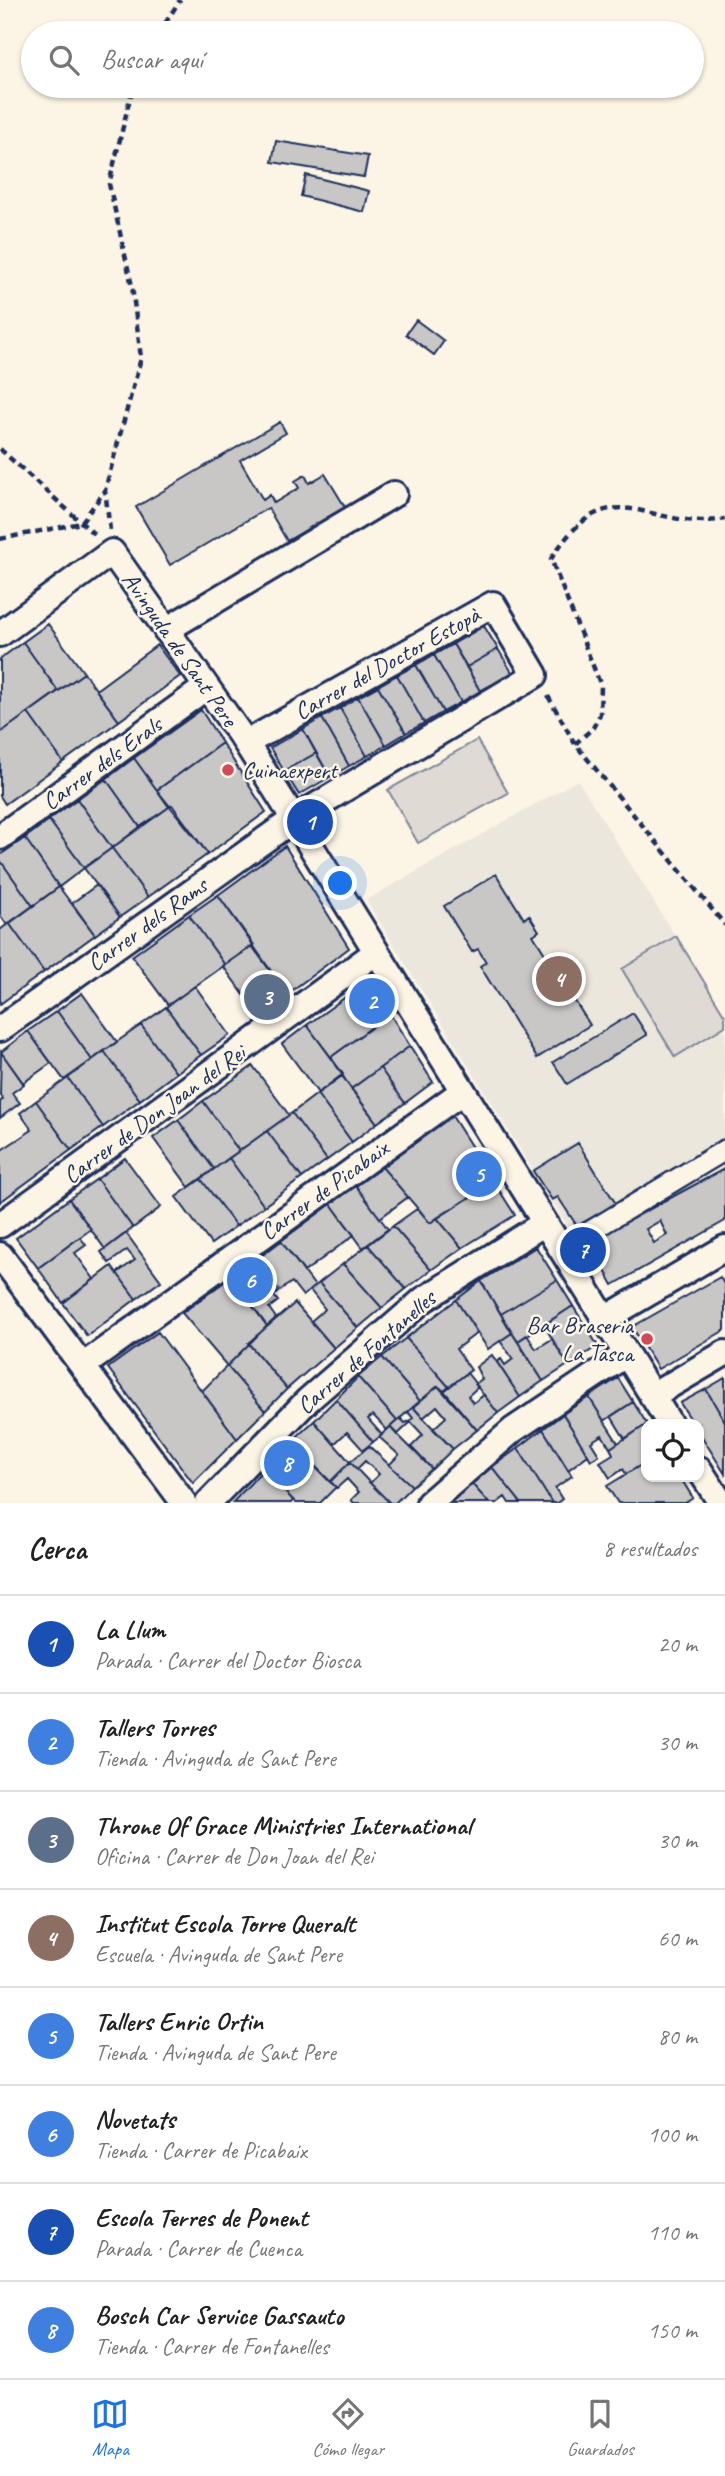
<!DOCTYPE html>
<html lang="es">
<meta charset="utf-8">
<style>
:root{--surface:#fff;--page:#f6f6f6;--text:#222;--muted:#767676;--line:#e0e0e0;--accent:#1a73e8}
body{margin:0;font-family:Caveat,sans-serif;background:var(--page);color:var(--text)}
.controls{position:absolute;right:21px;bottom:21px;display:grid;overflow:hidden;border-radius:14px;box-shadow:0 2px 5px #0004}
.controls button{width:63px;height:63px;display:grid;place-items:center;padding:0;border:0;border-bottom:2px solid var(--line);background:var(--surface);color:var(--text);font:35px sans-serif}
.you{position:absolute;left:341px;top:884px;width:24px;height:24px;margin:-18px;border:5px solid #fff;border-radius:50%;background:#1a73e8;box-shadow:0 0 0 10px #1a73e833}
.badge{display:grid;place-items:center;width:46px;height:46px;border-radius:50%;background:var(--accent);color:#fff;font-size:23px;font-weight:700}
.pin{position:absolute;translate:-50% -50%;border:4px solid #fff;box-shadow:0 2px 7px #0006}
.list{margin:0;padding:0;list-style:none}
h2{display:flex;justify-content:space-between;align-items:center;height:91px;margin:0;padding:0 28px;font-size:30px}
h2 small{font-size:23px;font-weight:400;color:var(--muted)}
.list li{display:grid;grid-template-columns:46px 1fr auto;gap:21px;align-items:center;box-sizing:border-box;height:98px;padding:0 28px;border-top:2px solid var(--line)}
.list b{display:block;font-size:26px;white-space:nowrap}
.list p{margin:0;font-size:23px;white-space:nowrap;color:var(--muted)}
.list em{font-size:23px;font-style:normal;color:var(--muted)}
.icon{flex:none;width:38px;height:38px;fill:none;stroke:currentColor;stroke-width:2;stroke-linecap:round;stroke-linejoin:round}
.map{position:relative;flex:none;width:725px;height:1503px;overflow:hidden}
.search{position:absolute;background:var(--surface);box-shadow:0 2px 5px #0004;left:21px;right:21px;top:21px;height:77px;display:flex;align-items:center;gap:18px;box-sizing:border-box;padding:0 24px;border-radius:38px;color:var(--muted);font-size:26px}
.sheet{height:875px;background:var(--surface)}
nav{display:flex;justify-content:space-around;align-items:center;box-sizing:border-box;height:98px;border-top:2px solid var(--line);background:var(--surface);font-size:19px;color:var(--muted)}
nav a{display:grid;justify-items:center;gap:4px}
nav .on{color:var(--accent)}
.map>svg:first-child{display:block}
</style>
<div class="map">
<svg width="725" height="1503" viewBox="0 0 725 1503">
<rect width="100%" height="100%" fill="#fcf5e5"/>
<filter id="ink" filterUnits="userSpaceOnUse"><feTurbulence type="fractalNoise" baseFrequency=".0143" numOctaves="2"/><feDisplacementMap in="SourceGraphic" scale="14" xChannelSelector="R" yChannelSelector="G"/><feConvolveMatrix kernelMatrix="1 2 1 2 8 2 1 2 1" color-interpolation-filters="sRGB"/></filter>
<g filter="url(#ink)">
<path fill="#ece7dc" d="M578 780 725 1016V1143L570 1230 366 900Z"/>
<path fill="#dfdbd4" stroke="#7d8599" stroke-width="2" d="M477 740 508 793 418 843 388 790Z
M676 936 725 1016V1026L675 1057 622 969Z"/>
<path fill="#c8c7c6" stroke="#1b2f5e" stroke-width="2" fill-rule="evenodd" d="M276 141 368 156 364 177 272 162Z
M306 175 369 191 364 212 301 196Z
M416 320 444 341 434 355 406 334Z
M280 422 286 433 240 460 263 500 270 495 274 503 299 488 295 481 305 475 309 483 325 474 345 507 287 541 268 508 170 565 136 507Z
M48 624 84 673 58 691 23 642Z
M484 626 498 649 467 667 453 644Z
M23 642 58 691 0 733V659Z
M453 644 480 691 461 702 434 655Z
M157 645 180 676 119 721 96 690Z
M498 649 513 674 480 691 467 667Z
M434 655 461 702 443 712 416 665Z
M416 665 443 712 424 723 397 675Z
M84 673 119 721 63 762 28 713Z
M397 675 424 723 406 733 378 686Z
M378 686 406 733 386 745 358 697Z
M358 697 386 745 367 756 340 708Z
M340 708 367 756 349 766 322 718Z
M201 710 222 743 157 790 134 758Z
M28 713 63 762 5 804 0 796V733Z
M322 718 349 766 330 777 303 729Z
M303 729 316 753 284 771 270 748Z
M222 743 266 812 208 854 157 790Z
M316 753 330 777 299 795 284 771Z
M134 758 169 807 140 827 106 779Z
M106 779 140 827 112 848 77 799Z
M77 799 112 848 84 868 49 820Z
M172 805 208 854 148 897 112 848Z
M49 820 84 868 59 887 25 838Z
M25 838 59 887 33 906 0 860V855Z
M285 846 349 948 287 994 218 895Z
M112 848 148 897 120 917 84 868Z
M0 860 33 906 7 925 0 915Z
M496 874 524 919 529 915 539 931 533 935 590 1025 537 1058 480 966 486 962 478 949 472 952 444 906Z
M97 885 120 917 95 935 72 903Z
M59 887 95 935 44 972 9 923Z
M218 895 254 945 225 965 189 915Z
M189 915 225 965 168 1005 132 956Z
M9 923 44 972 0 1004V930Z
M252 946 287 994 258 1014 223 966Z
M369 980 390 1014 331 1057 307 1025Z
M195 986 230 1035 201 1055 166 1007Z
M82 993 117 1042 92 1060 57 1011Z
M166 1007 201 1055 176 1073 141 1025Z
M57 1011 92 1060 64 1080 28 1031Z
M633 1013 647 1035 567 1084 553 1062Z
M390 1014 410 1046 351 1089 331 1057Z
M141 1025 176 1073 140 1100 104 1051Z
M307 1025 343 1074 318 1093 282 1044Z
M28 1031 51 1063 23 1083 1 1052Z
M410 1046 433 1082 405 1103 380 1068Z
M104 1051 140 1100 103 1127 68 1078Z
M1 1052 24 1084 12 1093 20 1103 0 1118V1102L3 1099 0 1094Z
M253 1066 289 1115 239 1151 203 1101Z
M380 1068 405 1103 377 1123 351 1089Z
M342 1076 377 1123 352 1142 317 1094Z
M68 1078 103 1127 71 1150 36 1101Z
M317 1094 352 1142 327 1160 292 1113Z
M36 1101 71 1150 0 1202V1151L32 1130 20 1113Z
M203 1101 239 1151 214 1169 178 1120Z
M292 1113 327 1160 302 1178 267 1131Z
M452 1116 494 1182 430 1223 382 1167Z
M178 1120 214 1169 189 1187 153 1138Z
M267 1131 302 1178 264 1206 229 1158Z
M578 1143 616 1204 577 1226 558 1197 552 1200 533 1171Z
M125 1158 161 1207 133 1228 97 1179Z
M229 1158 264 1206 236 1226 201 1179Z
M725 1164V1221L613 1285 589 1242 724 1169ZM660 1221 667 1235 654 1243 646 1229Z
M382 1167 408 1197 380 1218 356 1186Z
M97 1179 133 1228 105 1249 69 1199Z
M201 1179 236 1226 211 1244 176 1197Z
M494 1182 515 1215 462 1248 437 1218Z
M356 1186 388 1229 363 1248 331 1204Z
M69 1199 91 1229 38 1268 16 1238Z
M331 1204 354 1235 304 1272 281 1241Z
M418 1208 430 1223 437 1218 462 1248 431 1270 393 1226Z
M393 1226 431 1270 406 1289 368 1245Z
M126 1233 161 1281 136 1299 117 1273 135 1260 127 1250 109 1263 101 1252Z
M80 1237 86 1245 75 1253 94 1279 63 1303 38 1268Z
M281 1241 315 1286 303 1296 292 1282 279 1291 256 1260Z
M368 1245 406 1289 382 1308 343 1264Z
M536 1247 557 1280 501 1314 481 1281Z
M256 1260 279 1291 274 1296 278 1301 269 1308 276 1318 267 1326 231 1277Z
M343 1264 382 1308 358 1328 319 1283Z
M112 1266 136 1299 87 1336 63 1303Z
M231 1277 267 1326 227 1366 182 1313Z
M720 1277 725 1286V1330L658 1369 632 1327Z
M557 1280 573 1306 518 1341 501 1314Z
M481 1281 512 1333 488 1349 456 1300Z
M319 1283 358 1328 334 1348 311 1321 325 1309 310 1290Z
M456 1300 477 1333 456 1349 471 1370 449 1387 406 1338Z
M295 1303 334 1348 287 1389 248 1343Z
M573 1306 598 1346 568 1365 544 1325Z
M158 1332 237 1439 193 1483 108 1368Z
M512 1333 543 1381 520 1397 497 1362 501 1359 505 1365 513 1359 500 1341Z
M527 1335 536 1349 552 1339 568 1365 543 1381 518 1341Z
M406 1338 449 1387 444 1391 438 1386 420 1401 382 1357Z
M249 1344 287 1389 265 1411 227 1366Z
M492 1355 520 1397 498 1413 475 1384 482 1379 476 1367Z
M382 1357 420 1401 397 1421 358 1377Z
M227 1366 265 1411 237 1439 202 1391Z
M467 1373 478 1387 468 1396 473 1403 484 1395 498 1413 477 1430 444 1391Z
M358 1377 397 1421 387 1430 373 1415 368 1419 382 1435 373 1442 336 1399Z
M618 1378 633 1402 604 1421 589 1397Z
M725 1378V1422L706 1389Z
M438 1386 477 1430 453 1449 433 1429 446 1417 437 1406 423 1418 413 1407Z
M706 1389 725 1422V1474L699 1432V1424H694L680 1403Z
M589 1397 618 1443 610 1448 602 1435 591 1442 599 1455 591 1460 563 1414Z
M336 1399 373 1442 363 1450 347 1432 334 1444 314 1421Z
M633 1402 647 1424 625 1439 611 1416Z
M413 1407 453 1449 432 1469 411 1447 423 1435 411 1422 397 1435 390 1427 400 1418 405 1423 410 1421 413 1418 408 1412Z
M563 1414 588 1455 568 1470 543 1429Z
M314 1421 350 1462 330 1482 291 1442Z
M646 1425V1462L626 1474 623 1469 610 1478 600 1462 613 1454 610 1448Z
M390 1427 432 1469 412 1486 389 1465 399 1455 379 1437Z
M543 1429 572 1476 555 1488 562 1499 557 1503H552L518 1448Z
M291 1442 336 1487 320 1503H296L263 1470Z
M369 1446 412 1486 395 1503H390L370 1483 379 1474 365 1461 357 1469 350 1462Z
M518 1448 552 1503H521L492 1467Z
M350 1462 370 1483 390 1503H354L351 1500 359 1492 347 1479 337 1488 330 1482Z
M646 1462V1477H680L693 1498 685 1503H618L607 1486Z
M492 1467 521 1503H509L505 1497 497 1503H489L472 1484Z
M263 1470 293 1500 291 1503H232Z
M472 1484 489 1503H450L462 1492Z"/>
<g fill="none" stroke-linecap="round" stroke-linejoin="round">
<defs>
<path id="pedestrian" d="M559 1250 725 1150"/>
<path id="minor" d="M166 630 394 494
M0 634 112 552 246 743 294 819 670 1424
M0 837 205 688
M0 1029 294 819 535 675 493 604 246 743
M0 1225 375 953
M0 1255 184 1503
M603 1320 725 1248
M84 1365 463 1091
M652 1396 725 1353
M699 1469 721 1503
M208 1503 308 1400 423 1300 543 1224
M429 1503 513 1430 625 1355"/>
</defs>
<use href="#pedestrian" stroke="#1b2f5e" stroke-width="24"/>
<use href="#minor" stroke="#1b2f5e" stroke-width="30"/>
<path stroke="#1b2f5e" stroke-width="4.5" stroke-dasharray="7 5" stroke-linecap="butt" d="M159 33 180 0
M0 449 94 534
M110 530 105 490 141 358 132 286 109 184 133 86
M0 539 81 523 104 492
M548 696 575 744 725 925
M575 744 593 728 600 714 601 686 551 559C611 465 647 533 725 519"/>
<use href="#pedestrian" stroke="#fcf5e5" stroke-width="19"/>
<use href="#minor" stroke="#fcf5e5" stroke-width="24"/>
</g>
</g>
<g fill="#d1495b" stroke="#fcf5e5" stroke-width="2.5">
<circle cx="228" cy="770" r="7"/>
<circle cx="647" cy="1339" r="7"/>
</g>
<g text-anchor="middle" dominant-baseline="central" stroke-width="5" stroke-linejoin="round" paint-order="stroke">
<g font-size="24" fill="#1b2f5e" stroke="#fcf5e5">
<text transform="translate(180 649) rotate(55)">Avinguda de Sant Pere</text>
<text transform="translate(387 663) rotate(-29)">Carrer del Doctor Estopà</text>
<text transform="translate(102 763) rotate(-36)">Carrer dels Erals</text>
<text transform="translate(147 924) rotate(-36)">Carrer dels Rams</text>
<text transform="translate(154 1114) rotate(-36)">Carrer de Don Joan del Rei</text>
<text transform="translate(324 1190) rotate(-36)">Carrer de Picabaix</text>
<text transform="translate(366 1352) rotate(-41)">Carrer de Fontanelles</text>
</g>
<g font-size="24" fill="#1b2f5e" stroke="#fcf5e5" text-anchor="start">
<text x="242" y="770">Cuinaexpert</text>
<text x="633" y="1325" text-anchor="end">Bar Braseria<tspan x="633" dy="28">La Tasca</tspan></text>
</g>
</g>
</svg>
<div class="controls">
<button><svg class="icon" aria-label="locate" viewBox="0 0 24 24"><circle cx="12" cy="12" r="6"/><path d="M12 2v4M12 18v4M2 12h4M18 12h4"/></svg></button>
</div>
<div class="you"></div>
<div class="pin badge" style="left:310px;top:822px;background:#1a4fb4">1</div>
<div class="pin badge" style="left:372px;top:1001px;background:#3f7fe0">2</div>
<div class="pin badge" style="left:267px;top:997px;background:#5c6f8a">3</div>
<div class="pin badge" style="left:559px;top:979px;background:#8d6e63">4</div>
<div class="pin badge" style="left:479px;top:1174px;background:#3f7fe0">5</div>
<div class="pin badge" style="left:250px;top:1280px;background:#3f7fe0">6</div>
<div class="pin badge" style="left:583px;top:1250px;background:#1a4fb4">7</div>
<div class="pin badge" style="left:287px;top:1463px;background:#3f7fe0">8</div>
<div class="search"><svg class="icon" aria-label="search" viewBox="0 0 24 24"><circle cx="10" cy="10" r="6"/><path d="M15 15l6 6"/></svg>Buscar aquí</div>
</div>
<section class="sheet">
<h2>Cerca<small>8 resultados</small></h2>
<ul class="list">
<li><span class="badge" style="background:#1a4fb4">1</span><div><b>La Llum</b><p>Parada · Carrer del Doctor Biosca</p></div><em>20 m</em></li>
<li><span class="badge" style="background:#3f7fe0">2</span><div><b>Tallers Torres</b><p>Tienda · Avinguda de Sant Pere</p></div><em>30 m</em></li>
<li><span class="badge" style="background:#5c6f8a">3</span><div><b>Throne Of Grace Ministries International</b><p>Oficina · Carrer de Don Joan del Rei</p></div><em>30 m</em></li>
<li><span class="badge" style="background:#8d6e63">4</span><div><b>Institut Escola Torre Queralt</b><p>Escuela · Avinguda de Sant Pere</p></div><em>60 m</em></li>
<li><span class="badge" style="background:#3f7fe0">5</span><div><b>Tallers Enric Ortin</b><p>Tienda · Avinguda de Sant Pere</p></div><em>80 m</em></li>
<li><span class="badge" style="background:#3f7fe0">6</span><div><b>Novetats</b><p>Tienda · Carrer de Picabaix</p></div><em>100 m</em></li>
<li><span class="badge" style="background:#1a4fb4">7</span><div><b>Escola Terres de Ponent</b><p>Parada · Carrer de Cuenca</p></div><em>110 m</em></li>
<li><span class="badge" style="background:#3f7fe0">8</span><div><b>Bosch Car Service Gassauto</b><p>Tienda · Carrer de Fontanelles</p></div><em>150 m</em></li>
</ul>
</section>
<nav>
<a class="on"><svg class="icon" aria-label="map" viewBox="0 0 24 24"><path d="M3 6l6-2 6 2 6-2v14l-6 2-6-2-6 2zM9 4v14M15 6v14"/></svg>Mapa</a>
<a><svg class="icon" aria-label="directions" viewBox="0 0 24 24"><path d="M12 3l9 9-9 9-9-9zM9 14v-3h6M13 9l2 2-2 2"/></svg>Cómo llegar</a>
<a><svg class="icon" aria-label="saved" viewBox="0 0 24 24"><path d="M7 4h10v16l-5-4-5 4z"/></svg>Guardados</a>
</nav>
